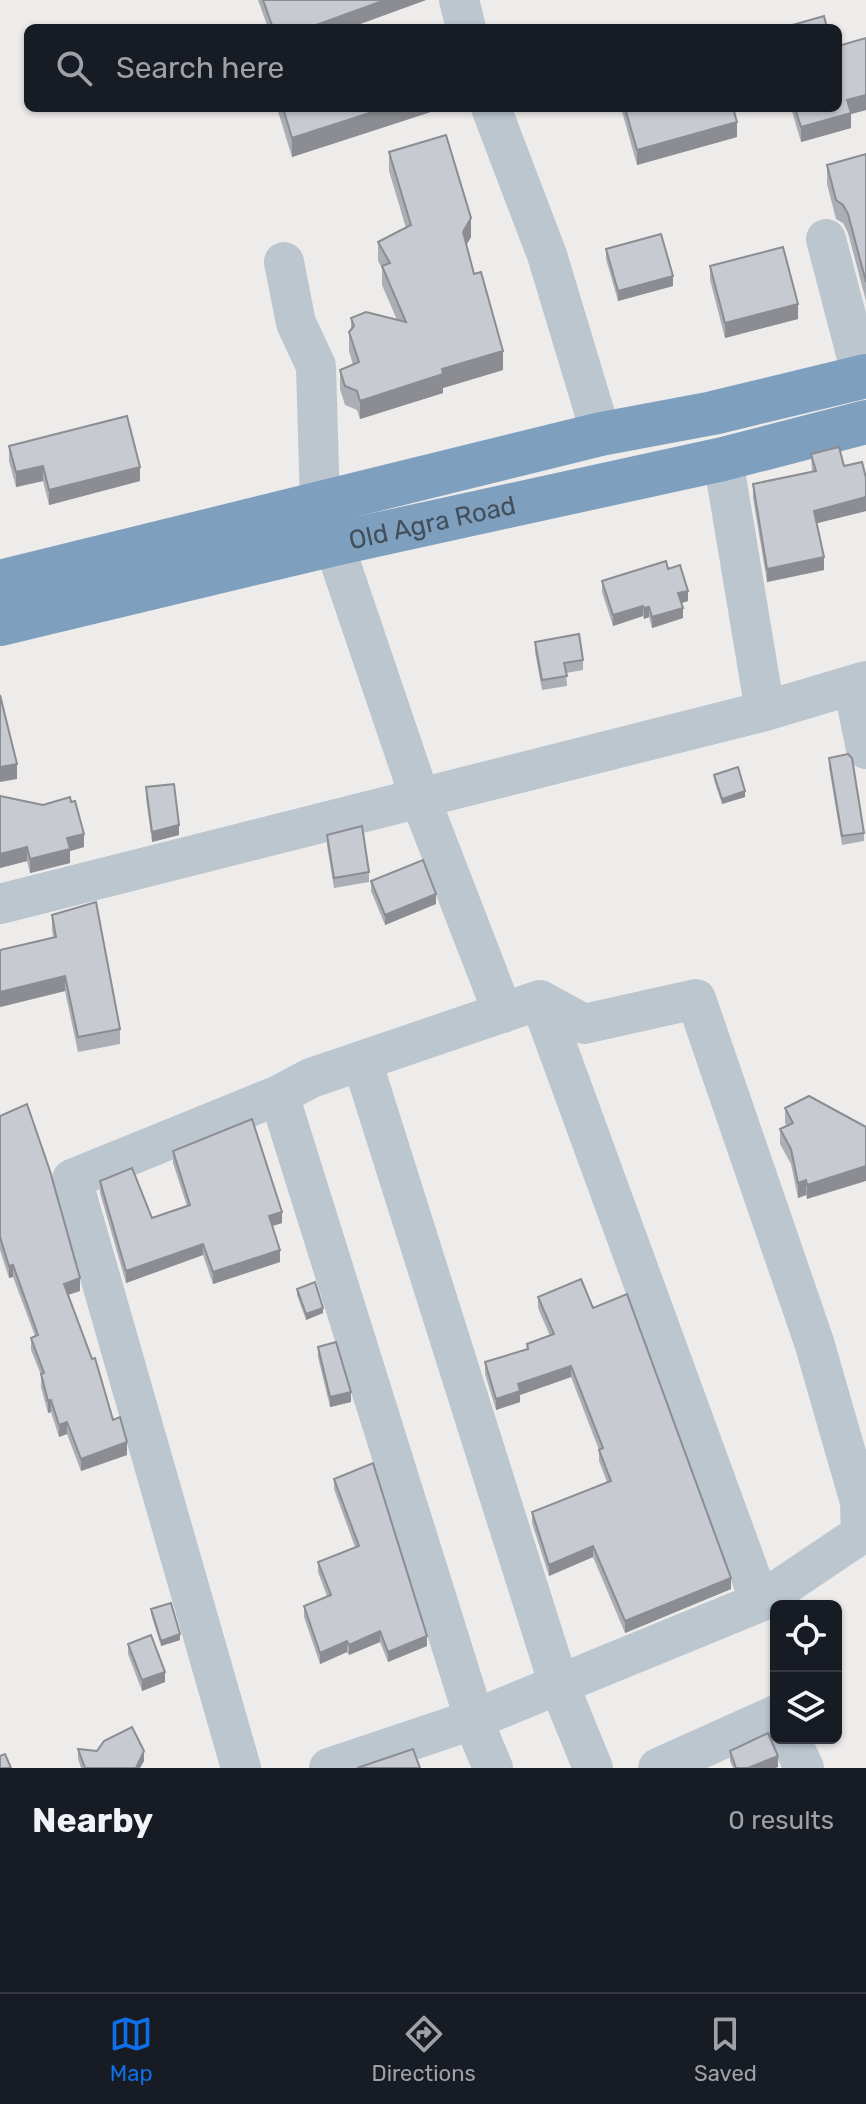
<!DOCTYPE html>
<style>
:root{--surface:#171b24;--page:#242831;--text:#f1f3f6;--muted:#9ea1a6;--line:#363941;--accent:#0e6fe6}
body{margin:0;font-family:Rubik,sans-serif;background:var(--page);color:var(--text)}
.controls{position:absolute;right:24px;bottom:24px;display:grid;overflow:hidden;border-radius:12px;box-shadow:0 2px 6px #0004}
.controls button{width:72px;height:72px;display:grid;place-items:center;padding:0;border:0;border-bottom:2px solid var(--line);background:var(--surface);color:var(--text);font:40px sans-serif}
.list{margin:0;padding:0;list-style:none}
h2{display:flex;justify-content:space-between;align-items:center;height:104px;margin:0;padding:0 32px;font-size:34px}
h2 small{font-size:26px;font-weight:400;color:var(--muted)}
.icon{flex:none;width:44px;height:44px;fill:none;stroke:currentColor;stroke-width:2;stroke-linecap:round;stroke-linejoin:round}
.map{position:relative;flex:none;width:866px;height:1768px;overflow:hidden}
.search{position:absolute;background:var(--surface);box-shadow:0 2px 6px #0004;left:24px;right:24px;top:24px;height:88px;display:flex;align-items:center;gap:20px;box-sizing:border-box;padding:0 28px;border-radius:12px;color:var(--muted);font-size:30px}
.sheet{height:224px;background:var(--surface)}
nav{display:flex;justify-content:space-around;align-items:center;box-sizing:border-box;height:112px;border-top:2px solid var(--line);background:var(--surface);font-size:22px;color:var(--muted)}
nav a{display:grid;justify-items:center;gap:4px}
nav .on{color:var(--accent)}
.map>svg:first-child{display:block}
</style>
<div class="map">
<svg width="866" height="1768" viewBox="0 0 866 1768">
<rect width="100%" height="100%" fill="#eeebeb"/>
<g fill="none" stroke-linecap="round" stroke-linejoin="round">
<path stroke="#bbc6cf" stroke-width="40" d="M459 0 466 28
M491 108 547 255 601 434
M826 239 862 377
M284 262 296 323 316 366 320 503 420 798 503 1013
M723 459 765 711 866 681
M853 685 866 749
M0 904 765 711
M540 1000 760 1602
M362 1061 559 1685 593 1768
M279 1095 480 1737 493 1768
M790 1738 804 1768
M241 1768 72 1179 279 1095 311 1078 540 1000 584 1024 696 999 814 1342 860 1502 861 1534 760 1602 475 1719 329 1768
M658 1768 776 1715"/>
<g stroke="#7f9fbe" stroke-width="44">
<path d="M0 582 601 434 713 413 866 376"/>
<path id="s1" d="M0 624 334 544 723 459 866 422"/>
</g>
</g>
<path fill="#abaeb4" d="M258 0H426L349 28H268Z
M866 38V110L851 114V128L801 142 791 108H838Z
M277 108H443L292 157Z
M621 108H733L737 137 637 165Z
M389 152 471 237 466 245 503 370 443 388V393L360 419 357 410 345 405 340 389V370L353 365 349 351V332L351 330V318L397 320 382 285V268L378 261V242L406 228 389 171Z
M866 154V301L848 233 843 223 836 219 827 184V165Z
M606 249 673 286 618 301 606 259Z
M710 266 798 319 725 338 710 280Z
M9 446 140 481 49 505 43 481 16 487 9 461Z
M811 454 844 466 866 478V511L817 523 824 570 767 582 753 498V484L812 472Z
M668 569 688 601 682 603 683 618 652 628 649 617 644 619 643 616 613 626 602 592V581Z
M535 642 583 660V670L566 673 567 686 542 690 535 652Z
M829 758 864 833V841L842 845 829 767Z
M714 775 745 797 722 804 714 780Z
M146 787 179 835 152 842 146 798Z
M0 796 84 847 70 851V863L30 873 27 861 0 868Z
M327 835 369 872V882L334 888 327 845Z
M371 881 436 904 385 925 371 891Z
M52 915 120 1029V1044L78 1052 65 991 0 1007V950L53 937 52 929Z
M809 1096 807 1199 806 1195 798 1198 791 1164 780 1144V1129L787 1126 785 1123V1108Z
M0 1116 80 1291 68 1295 113 1420 127 1455 81 1471 67 1434 59 1437 51 1412 48 1413 41 1387V1375L31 1350V1338L35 1336 13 1277 9 1278 0 1250Z
M173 1151 282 1223 272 1226 280 1262 213 1284 203 1255 126 1283 100 1193V1181L152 1218 187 1206 173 1163Z
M297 1289 323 1313 306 1320 297 1295Z
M538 1297 593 1308 731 1589 625 1633 593 1557 549 1576 532 1523V1512L607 1482 599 1461V1450L571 1377 520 1395V1402L496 1410 485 1374V1362L527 1349V1344L550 1336 538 1308Z
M318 1347 351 1402 330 1407 318 1357Z
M334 1479 427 1646 388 1662 380 1642 349 1655 347 1652 320 1664 304 1617V1606L327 1596 318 1572V1562L355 1547 334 1489Z
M151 1609 180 1640 161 1646 151 1614Z
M128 1644 165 1682 142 1691 128 1654Z
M78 1749 144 1761 140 1768H81L78 1759Z
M730 1751 778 1767 775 1768H733L730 1761Z"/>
<path fill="#8b8d92" d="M385 0H426L349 28H308Z
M866 95V110L851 114V128L801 142V127L847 100Z
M385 108H443L292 157V138Z
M737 122V137L637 165V150Z
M471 218V237L463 251V232Z
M673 276V286L618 301V291Z
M798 304V319L725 338V323Z
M503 351V370L443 388V393L360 419V401L442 369Z
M43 466V481L16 487V472Z
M140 467V481L49 505V490Z
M866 497V511L814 524V511Z
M824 557V570L767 582V569Z
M688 591V601L678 604V593Z
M643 606V616L613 626V615Z
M649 607V617L644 619V608Z
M683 608V618L652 628V617Z
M17 764V779L0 782V767Z
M745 791V797L722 804V799Z
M179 825V835L152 842V832Z
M84 834V847L70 851V863L30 873V859L67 838Z
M27 847V861L0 868V854Z
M436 894V904L385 925V915Z
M65 976V991L0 1007V992Z
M866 1166V1181L807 1199V1185Z
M806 1180V1195L798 1198V1183Z
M282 1212V1223L269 1227V1216Z
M203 1244V1255L126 1283V1271Z
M280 1250V1262L213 1284V1272Z
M13 1265V1277L9 1278V1266Z
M80 1278V1291L64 1296V1284Z
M323 1308V1313L306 1320V1314Z
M571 1366V1377L520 1395V1402L496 1410V1399L518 1384Z
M351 1392V1402L330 1407V1397Z
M51 1400V1412L48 1413V1401Z
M67 1422V1434L59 1437V1425Z
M127 1442V1455L81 1471V1459Z
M593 1546V1557L549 1576V1565Z
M731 1578V1589L625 1633V1621Z
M380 1631V1642L349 1655V1645Z
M180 1634V1640L161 1646V1641Z
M427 1636V1646L388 1662V1652Z
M347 1641V1652L320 1664V1653Z
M165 1672V1682L142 1691V1680Z
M144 1751V1761L140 1768H136Z
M778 1756V1767L775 1768H748Z"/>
<path fill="#c7cad1" stroke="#8b8d92" stroke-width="2" d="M263 0H385L308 28H273Z
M824 16 827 28H782Z
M866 38V95L847 100 851 113 801 127 795 108H838V46Z
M283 108H385L292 138Z
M625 108H733L737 122 637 150Z
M446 135 471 218 463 232 474 274 481 272 503 351 442 369 443 374 360 401 357 391 345 386 340 370 359 362 349 332 354 326 351 318 366 312 406 322 382 266 390 263 378 242 411 225 389 152Z
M866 154V282L848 214 843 205 836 200 827 165Z
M661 234 673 276 618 291 606 249Z
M783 247 798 304 725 323 710 266Z
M127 416 140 467 49 490 43 466 16 472 9 446Z
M839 447 844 466 862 462 866 478V497L814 511 824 557 767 569 753 484 816 471 811 454Z
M666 561 668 569 680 565 688 591 678 593 683 608 652 617 649 607 644 608 643 606 613 615 602 581Z
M579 634 583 660 564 663 567 676 542 680 535 642Z
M0 695 17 764 0 767Z
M848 754 852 758 864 833 842 836 829 758Z
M738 767 745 791 722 799 714 775Z
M174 784 179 825 152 832 146 787Z
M0 796 43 805 70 797 71 802 75 801 84 834 67 838 70 849 30 859 27 847 0 854Z
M362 826 369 872 334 878 327 835Z
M423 860 436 894 385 915 371 881Z
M96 902 120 1029 78 1037 65 976 0 992V950L56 937 52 915Z
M809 1096 866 1127V1166L807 1185 806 1180 798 1183 791 1149 780 1129 793 1123 785 1108Z
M27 1104 50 1171 80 1278 64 1284 92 1359 95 1358 113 1420 120 1417 127 1442 81 1459 67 1422 59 1425 51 1400 48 1401 41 1374 44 1373 31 1338 38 1335 13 1265 9 1266 0 1237V1116Z
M252 1119 282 1212 269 1216 280 1250 213 1272 203 1244 126 1271 100 1181 132 1168 152 1218 190 1205 173 1151Z
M581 1279 593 1308 627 1294 731 1578 625 1621 593 1546 549 1565 532 1512 611 1481 599 1450 603 1448 571 1366 518 1384 520 1391 496 1399 485 1362 528 1349 527 1344 554 1334 538 1297Z
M315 1282 323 1308 306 1314 297 1289Z
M336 1342 351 1392 330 1397 318 1347Z
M373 1463 427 1636 388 1652 380 1631 349 1645 347 1641 320 1653 304 1606 331 1595 318 1562 359 1546 334 1479Z
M171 1603 180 1634 161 1641 151 1609Z
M151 1635 165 1672 142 1680 128 1644Z
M132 1727 144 1751 136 1768H85L78 1749 97 1751 104 1741Z
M768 1733 778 1756 748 1768H736L730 1751Z
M413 1749 420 1768H357Z
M5 1754 11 1768H0V1756Z"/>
<g text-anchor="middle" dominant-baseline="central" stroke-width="6" stroke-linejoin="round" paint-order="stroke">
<g font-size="26" fill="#434f5a" stroke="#fff">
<text stroke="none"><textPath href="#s1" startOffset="444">Old Agra Road</textPath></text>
</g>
</g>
</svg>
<div class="controls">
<button><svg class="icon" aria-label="locate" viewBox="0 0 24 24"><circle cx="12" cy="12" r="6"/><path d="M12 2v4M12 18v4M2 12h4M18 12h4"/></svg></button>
<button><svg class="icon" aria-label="layers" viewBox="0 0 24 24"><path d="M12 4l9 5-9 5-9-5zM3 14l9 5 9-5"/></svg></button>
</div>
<div class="search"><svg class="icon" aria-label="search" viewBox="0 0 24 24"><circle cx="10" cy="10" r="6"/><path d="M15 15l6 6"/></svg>Search here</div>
</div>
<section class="sheet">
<h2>Nearby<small>0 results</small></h2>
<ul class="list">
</ul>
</section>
<nav>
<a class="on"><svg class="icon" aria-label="map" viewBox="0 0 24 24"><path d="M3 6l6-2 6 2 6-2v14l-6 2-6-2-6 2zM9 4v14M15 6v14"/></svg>Map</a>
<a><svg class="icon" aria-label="directions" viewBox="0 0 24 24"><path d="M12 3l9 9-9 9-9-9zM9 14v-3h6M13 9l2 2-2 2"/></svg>Directions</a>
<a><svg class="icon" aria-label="saved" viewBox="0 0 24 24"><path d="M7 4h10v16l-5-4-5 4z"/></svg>Saved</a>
</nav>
